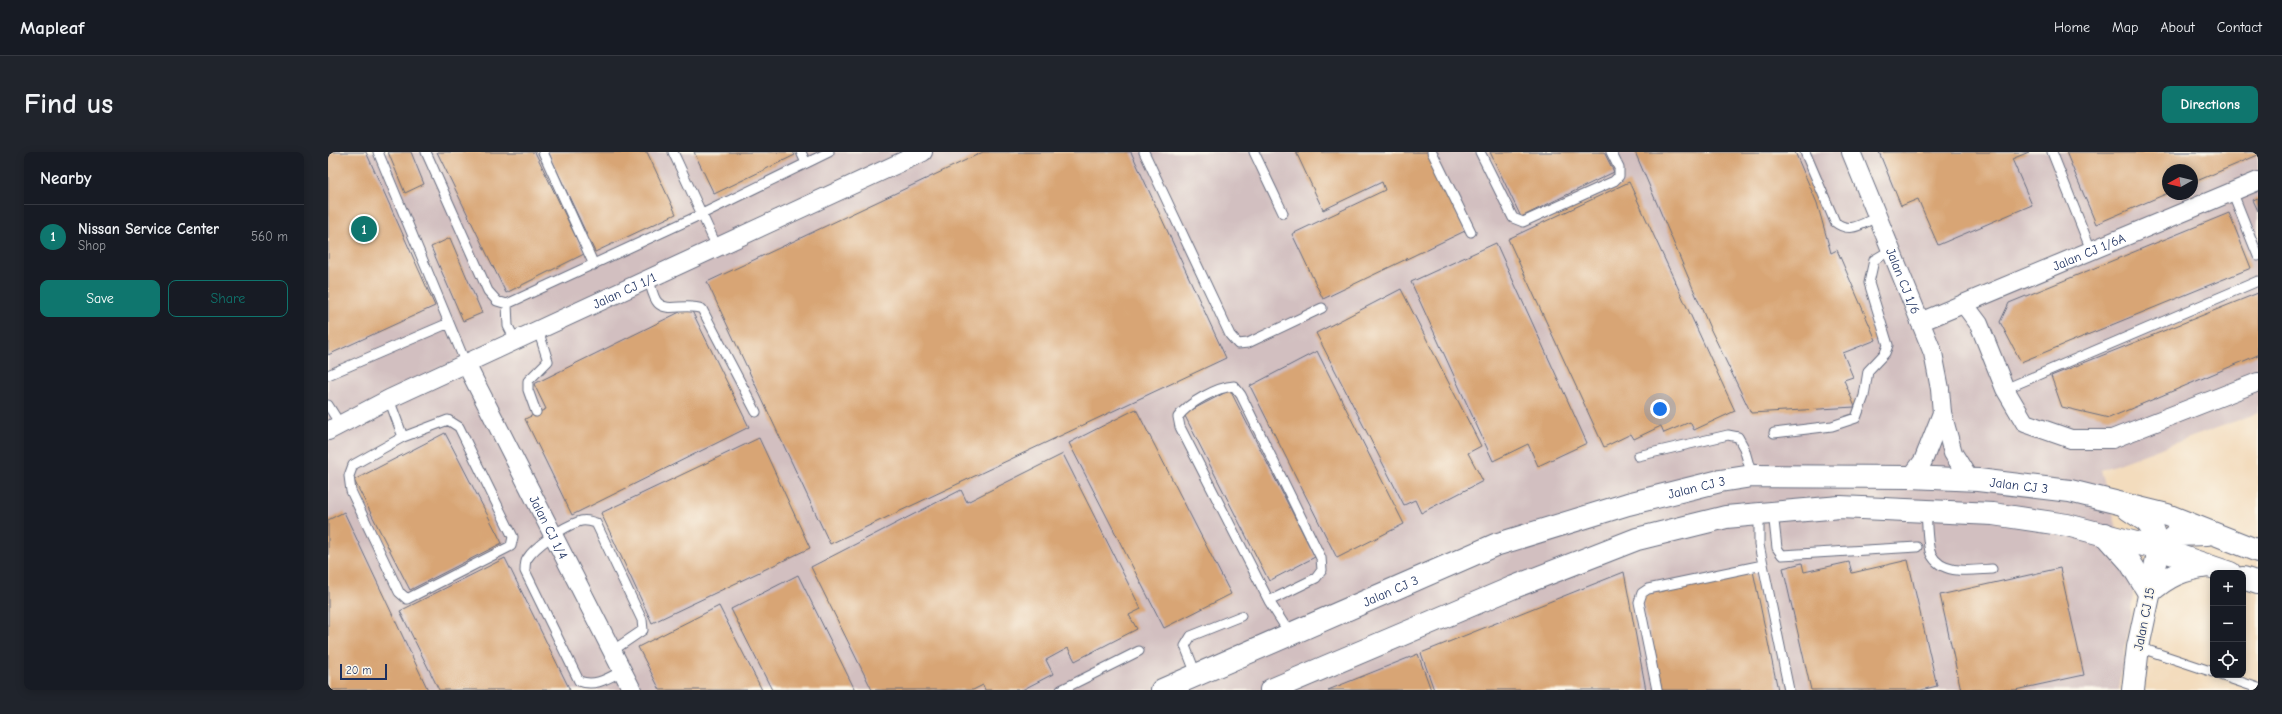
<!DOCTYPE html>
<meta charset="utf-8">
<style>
:root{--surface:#171b24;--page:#20242c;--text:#f1f3f6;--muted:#9ea1a6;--line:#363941;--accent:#0f766e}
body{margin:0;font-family:"Comic Neue",sans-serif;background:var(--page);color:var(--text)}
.controls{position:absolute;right:12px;bottom:12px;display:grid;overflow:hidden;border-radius:8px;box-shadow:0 2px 10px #0003}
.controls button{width:36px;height:36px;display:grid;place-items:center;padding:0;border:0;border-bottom:1px solid var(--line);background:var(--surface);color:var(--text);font:20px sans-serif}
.compass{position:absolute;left:1834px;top:12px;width:36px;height:36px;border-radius:50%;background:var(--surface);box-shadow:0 2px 10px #0003;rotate:262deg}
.scale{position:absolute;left:12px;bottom:10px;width:47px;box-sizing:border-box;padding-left:4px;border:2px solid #1b2f5e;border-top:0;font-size:11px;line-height:14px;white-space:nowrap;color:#1b2f5e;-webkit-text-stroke:3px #fbf7ec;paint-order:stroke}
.you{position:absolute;left:1332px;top:257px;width:14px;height:14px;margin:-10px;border:3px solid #fff;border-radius:50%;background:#1a73e8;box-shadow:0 0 0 6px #1a73e833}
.badge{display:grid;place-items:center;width:26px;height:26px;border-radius:50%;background:var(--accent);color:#fff;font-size:13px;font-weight:700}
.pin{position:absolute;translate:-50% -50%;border:2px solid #fff;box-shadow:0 1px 4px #0006}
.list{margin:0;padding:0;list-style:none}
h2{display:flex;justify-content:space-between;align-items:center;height:52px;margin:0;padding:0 16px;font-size:17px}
h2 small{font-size:13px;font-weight:400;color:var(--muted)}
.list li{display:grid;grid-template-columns:26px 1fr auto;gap:12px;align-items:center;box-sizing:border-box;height:64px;padding:0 16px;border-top:1px solid var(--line)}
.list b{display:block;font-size:15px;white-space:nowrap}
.list p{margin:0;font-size:13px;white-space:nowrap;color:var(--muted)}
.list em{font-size:13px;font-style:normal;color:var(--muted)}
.actions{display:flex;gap:8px;padding:12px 16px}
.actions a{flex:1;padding:9px 0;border:1px solid var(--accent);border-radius:8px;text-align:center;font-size:14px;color:var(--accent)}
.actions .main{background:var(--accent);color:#fff}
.icon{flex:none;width:22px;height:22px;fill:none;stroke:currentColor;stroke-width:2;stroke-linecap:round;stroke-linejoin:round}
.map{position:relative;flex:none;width:1930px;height:538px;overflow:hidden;border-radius:8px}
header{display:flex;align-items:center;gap:24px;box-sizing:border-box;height:56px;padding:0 20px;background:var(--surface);border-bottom:1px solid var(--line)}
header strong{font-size:19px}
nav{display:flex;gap:22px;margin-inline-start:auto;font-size:14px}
.intro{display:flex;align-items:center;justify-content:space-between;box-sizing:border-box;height:96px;padding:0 24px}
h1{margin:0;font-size:28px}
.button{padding:10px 18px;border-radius:8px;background:var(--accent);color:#fff;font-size:14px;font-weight:700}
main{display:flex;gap:24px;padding:0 24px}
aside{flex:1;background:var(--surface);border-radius:8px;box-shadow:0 2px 10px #0003}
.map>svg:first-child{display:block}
</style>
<header>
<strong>Mapleaf</strong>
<nav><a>Home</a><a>Map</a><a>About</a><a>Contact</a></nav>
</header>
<div class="intro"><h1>Find us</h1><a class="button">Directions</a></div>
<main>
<aside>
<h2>Nearby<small></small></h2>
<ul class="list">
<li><span class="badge">1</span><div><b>Nissan Service Center</b><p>Shop</p></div><em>560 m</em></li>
</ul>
<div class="actions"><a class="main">Save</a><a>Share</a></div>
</aside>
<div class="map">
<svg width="1930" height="538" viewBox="0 0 1930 538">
<rect width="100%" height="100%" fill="#fbf7ec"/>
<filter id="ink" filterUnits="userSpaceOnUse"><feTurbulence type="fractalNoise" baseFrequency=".025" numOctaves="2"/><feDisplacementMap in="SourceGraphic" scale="8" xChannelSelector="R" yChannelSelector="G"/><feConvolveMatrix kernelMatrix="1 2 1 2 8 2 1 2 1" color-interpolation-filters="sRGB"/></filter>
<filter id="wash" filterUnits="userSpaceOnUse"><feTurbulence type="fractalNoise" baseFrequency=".012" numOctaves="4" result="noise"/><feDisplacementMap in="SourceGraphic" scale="16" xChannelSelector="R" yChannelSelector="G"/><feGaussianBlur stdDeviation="0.9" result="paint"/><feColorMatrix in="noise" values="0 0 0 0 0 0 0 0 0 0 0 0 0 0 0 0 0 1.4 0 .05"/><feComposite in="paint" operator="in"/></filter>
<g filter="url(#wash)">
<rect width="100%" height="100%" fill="#f3dcbd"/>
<path fill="#d2bfc0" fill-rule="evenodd" d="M0 0H1930V261L1773 318 1806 438 1791 538H0ZM1840 18H1864V42H1840Z"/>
<g id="blocks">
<path fill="#d8a575" d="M0 0H38L107 154 0 203Z
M60 0H83L96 32 77 41Z
M109 0H207L256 102 178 141Z
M220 0H319L348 62 267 100Z
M366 0H465L467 3 386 42Z
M655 0H803L898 206 502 392 379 130Z
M968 0H1100L1137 79 995 147 964 82 1057 38 1054 30 995 58Z
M1162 0H1276L1286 20 1193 65Z
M1307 0H1467L1489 51 1503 101 1509 98 1548 188 1515 201 1525 225 1516 228 1527 255 1423 261 1381 174Z
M1551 0H1701L1684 7 1704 53 1610 93 1590 47 1573 54Z
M1738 0H1930V3L1864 31V18H1840V41L1768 72Z
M1301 30 1407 259 1366 278 1362 270 1336 281 1333 274 1306 287 1303 282 1276 295 1180 87Z
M1930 46V59L1925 48Z
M1901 61 1923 116 1693 210 1672 170 1681 151Z
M122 86 154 161 135 169 103 95Z
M1168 91 1259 291 1210 314 1200 292 1165 309 1083 130Z
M1073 137 1153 294 1140 301 1155 329 1093 361 1087 348 1076 353 988 181Z
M1930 141V203L1781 266 1734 255 1723 224Z
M362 155 421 275 244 363 197 267 218 257 206 232Z
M989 199 1076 372 1009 406 922 234Z
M902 238 987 405 941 429 856 262Z
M808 257 903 442 836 476 741 291Z
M117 281 174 391 82 438 26 328Z
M431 286 482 396 324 471 273 361Z
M735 302 813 457 801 463 809 477 747 509 740 496 718 508 725 522 694 538H657L655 533 645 538H544L483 415 633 338 639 350Z
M16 360 100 538H0V368Z
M177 406 242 538H111L72 459Z
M1580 408 1609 534 1593 538H1483L1455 416 1474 411 1476 420 1521 410 1524 421Z
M1732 416 1756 523 1687 538H1633L1612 443Z
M1425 419 1450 538H1334L1314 443Z
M1296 420 1318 538H1106L1093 501Z
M470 423 527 538H444L403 457Z
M391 454 434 538H332L310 495Z
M1090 502 1103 538H1000Z"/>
</g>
</g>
<g filter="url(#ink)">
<use href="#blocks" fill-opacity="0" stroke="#676c7f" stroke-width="1"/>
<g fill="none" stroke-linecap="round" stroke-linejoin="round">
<defs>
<path id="lane" d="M50 0 121 171
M98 0 160 139 169 149 179 152 374 62 501 0
M215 0 266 113
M345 0 389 95
M473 0 478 11
M816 0 902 183 910 192 920 191 994 156
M926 0 955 61
M1104 0 1143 80
M1152 0 1185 66 1195 70 1286 29 1291 24V16L1283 0
M1477 0 1507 70C1522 82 1533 72 1549 65
M1724 0 1763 98
M1904 39 1930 104
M321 128C323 134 325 146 330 151 340 161 358 150 374 157L428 260
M179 152 180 174 187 188
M0 223 121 171 138 212
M1677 237 1930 129
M61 247 75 285
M0 253 12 272
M208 260 200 238V229L220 209 210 178
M120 268 131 275 185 385 183 394 79 447 71 440 23 339 21 324 25 313 75 285Z
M1446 281 1504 274 1528 266 1536 244 1540 219 1557 201 1560 193 1541 131 1546 108 1563 98
M1310 304 1400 283 1410 285 1416 296 1424 324
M1598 359C1599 369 1599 394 1603 402 1614 424 1644 418 1664 417
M1445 360 1449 396 1454 403 1589 395
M1431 362V393L1461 538
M941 449 988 426 994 418 993 406 913 243 906 234C889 235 860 251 850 265L852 275 941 449 962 482
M1810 495 1885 520
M284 499 315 478 314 468 268 371C262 369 256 367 250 370 235 375 207 394 199 407 197 410 197 416 197 419L251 529C268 535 280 526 294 519
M868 522 857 494 863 484 913 464
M1892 523 1930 536
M733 538 811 499
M1329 538 1311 450 1314 441 1320 437 1435 413"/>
<g id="street">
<path id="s1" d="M1523 0 1605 201 1612 237 1614 261 1625 301 1641 327"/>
<path d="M1636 152 1651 172 1677 237 1697 271 1743 287H1784L1930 230"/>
<path id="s2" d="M1592 170 1930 29"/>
<path id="s3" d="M138 212 304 538"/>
<path id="s4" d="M0 279 61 247 595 0"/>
<path d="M1583 325 1595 309 1614 261"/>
</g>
<g id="secondary">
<path d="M1800 357 1818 369 1824 377 1831 397 1810 495 1805 538"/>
<path d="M1777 382 1802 410 1821 441C1839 424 1856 417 1880 414"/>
<path d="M1831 397 1848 383 1879 382"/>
<path d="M1915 426 1930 431"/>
<path id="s5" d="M834 538 1167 393 1300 352 1392 329 1424 324 1583 325 1650 328 1742 339 1839 363 1930 399"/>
<path d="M943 538 1186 435 1309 387 1398 365 1512 355 1665 362 1739 373 1831 397 1902 421"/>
</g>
</defs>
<use href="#lane" stroke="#676c7f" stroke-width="11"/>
<use href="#street" stroke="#676c7f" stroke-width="20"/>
<use href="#secondary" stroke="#676c7f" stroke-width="24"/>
<use href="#lane" stroke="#fff" stroke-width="9"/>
<use href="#street" stroke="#fff" stroke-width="18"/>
<use href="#secondary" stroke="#fff" stroke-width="22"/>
</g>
</g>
<g text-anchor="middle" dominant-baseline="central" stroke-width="3.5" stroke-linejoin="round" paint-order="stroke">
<g font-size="13" fill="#1b2f5e" stroke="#fbf7ec">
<text stroke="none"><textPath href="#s2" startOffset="183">Jalan CJ 1/6A</textPath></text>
<text stroke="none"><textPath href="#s1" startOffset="139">Jalan CJ 1/6</textPath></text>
<text stroke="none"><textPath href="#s4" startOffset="328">Jalan CJ 1/1</textPath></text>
<text stroke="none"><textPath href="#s5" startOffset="897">Jalan CJ 3</textPath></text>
<text stroke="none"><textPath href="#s5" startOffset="573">Jalan CJ 3</textPath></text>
<text stroke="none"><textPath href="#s3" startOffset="183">Jalan CJ 1/4</textPath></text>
<text stroke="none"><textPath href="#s5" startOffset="249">Jalan CJ 3</textPath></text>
<text transform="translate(1816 467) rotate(-79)">Jalan CJ 15</text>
</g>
</g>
</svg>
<div class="controls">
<button>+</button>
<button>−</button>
<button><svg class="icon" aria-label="locate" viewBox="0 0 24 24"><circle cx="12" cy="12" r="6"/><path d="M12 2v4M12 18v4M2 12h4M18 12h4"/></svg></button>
</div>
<svg class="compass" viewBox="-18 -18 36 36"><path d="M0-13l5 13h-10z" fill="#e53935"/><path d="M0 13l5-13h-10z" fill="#9ea1a6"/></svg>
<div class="scale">20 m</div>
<div class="you"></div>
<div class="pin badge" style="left:36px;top:77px">1</div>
</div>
</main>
